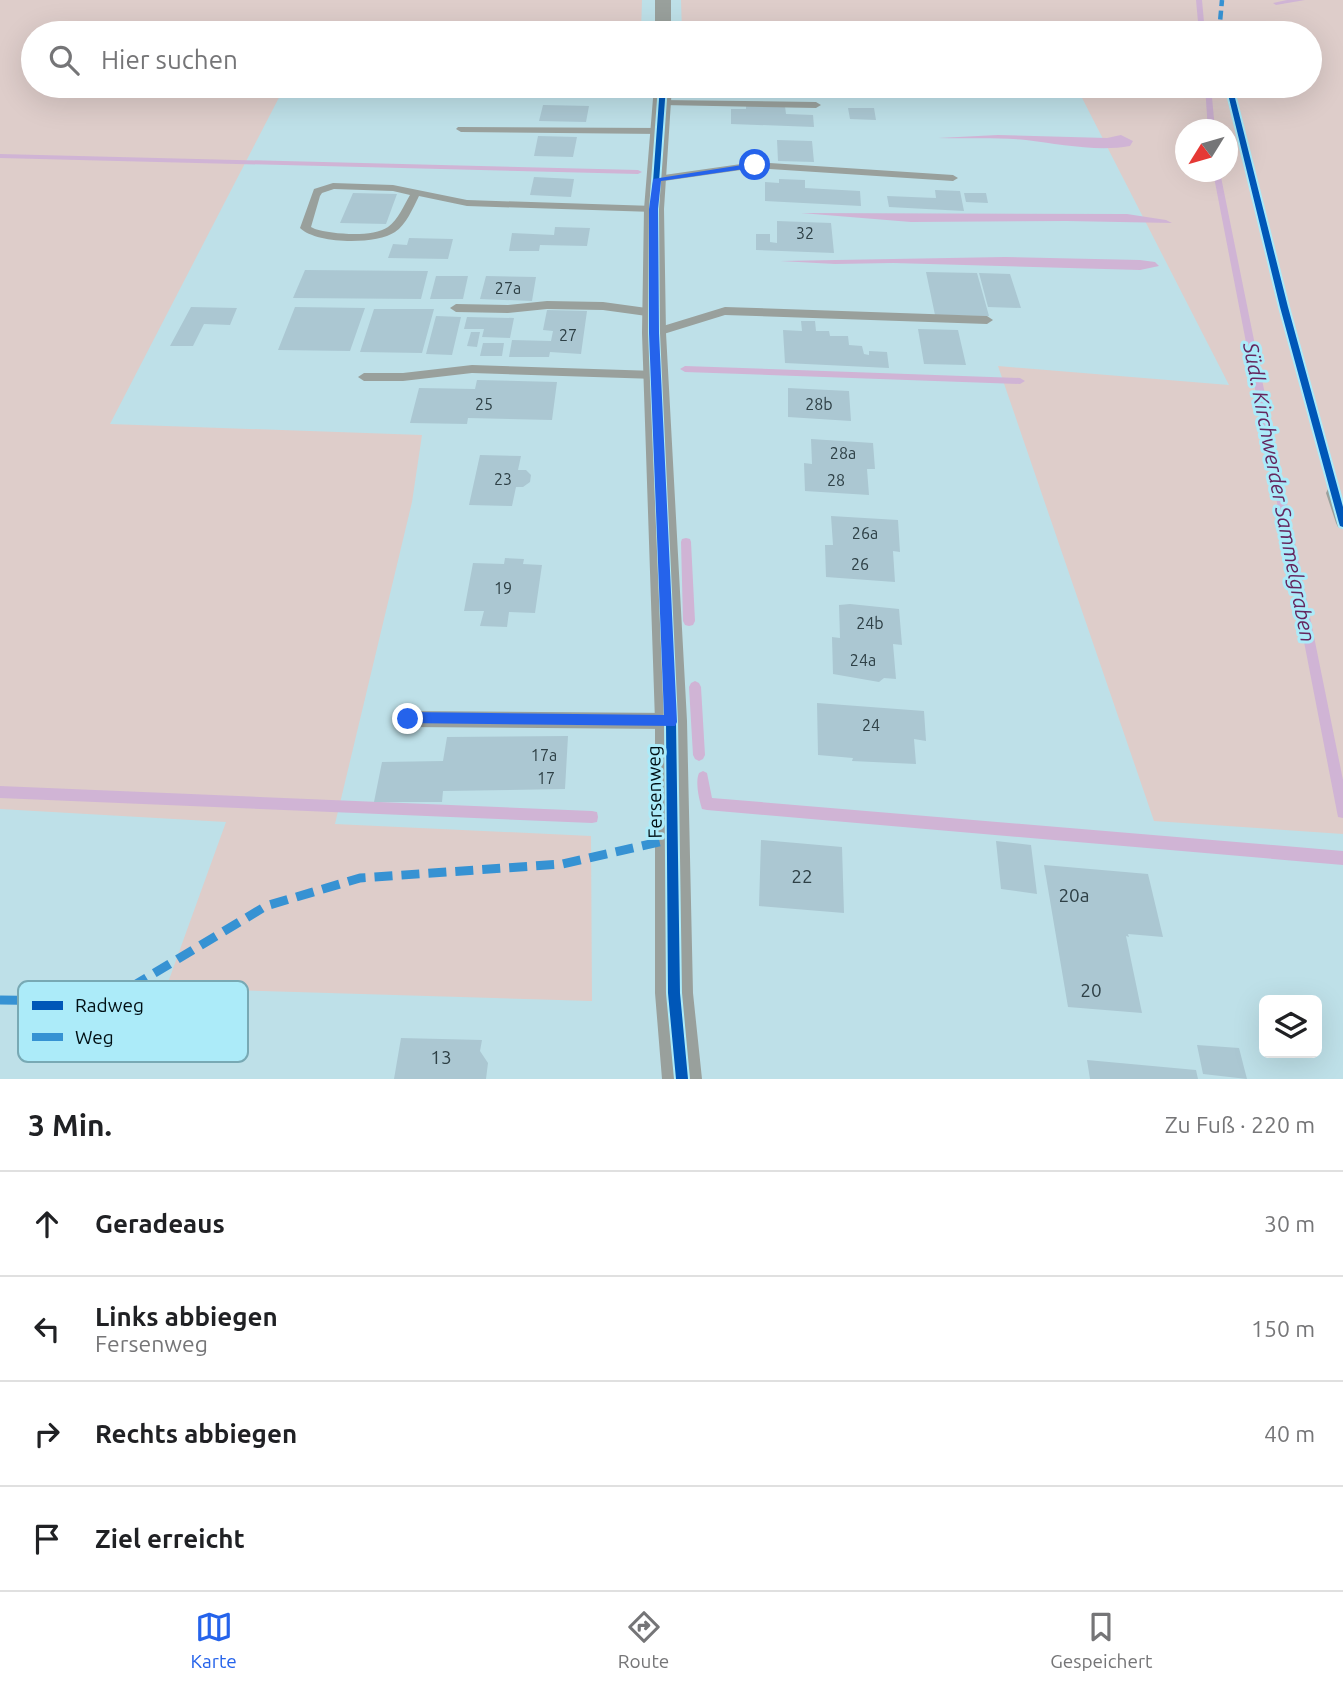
<!DOCTYPE html>
<html lang="de">
<meta charset="utf-8">
<style>
:root{--surface:#fff;--page:#f6f6f6;--text:#202124;--muted:#757577;--line:#e0e0e0;--accent:#2563eb}
body{margin:0;font-family:Ubuntu,sans-serif;background:var(--page);color:var(--text)}
.controls{position:absolute;right:21px;bottom:21px;display:grid;overflow:hidden;border-radius:10px;box-shadow:0 7px 28px #0002}
.controls button{width:63px;height:63px;display:grid;place-items:center;padding:0;border:0;border-bottom:2px solid var(--line);background:var(--surface);color:var(--text);font:35px sans-serif}
.compass{position:absolute;left:1175px;top:119px;width:63px;height:63px;border-radius:50%;background:var(--surface);box-shadow:0 7px 28px #0002;rotate:233deg}
.stop{position:absolute;width:21px;height:21px;margin:-16px;border:5px solid #2563eb;border-radius:50%;background:#fff}
.stop.end{background:#2563eb;border-color:#fff;box-shadow:0 2px 7px #0008}
.list{margin:0;padding:0;list-style:none}
h2{display:flex;justify-content:space-between;align-items:center;height:91px;margin:0;padding:0 28px;font-size:30px}
h2 small{font-size:23px;font-weight:400;color:var(--muted)}
.list li{display:grid;grid-template-columns:46px 1fr auto;gap:21px;align-items:center;box-sizing:border-box;height:105px;padding:0 28px;border-top:2px solid var(--line)}
.list b{display:block;font-size:26px;white-space:nowrap}
.list p{margin:0;font-size:23px;white-space:nowrap;color:var(--muted)}
.list em{font-size:23px;font-style:normal;color:var(--muted)}
.icon{flex:none;width:38px;height:38px;fill:none;stroke:currentColor;stroke-width:2;stroke-linecap:round;stroke-linejoin:round}
.map{position:relative;flex:none;width:1343px;height:1079px;overflow:hidden}
.search{position:absolute;background:var(--surface);box-shadow:0 7px 28px #0002;left:21px;right:21px;top:21px;height:77px;display:flex;align-items:center;gap:18px;box-sizing:border-box;padding:0 24px;border-radius:38px;color:var(--muted);font-size:26px}
.sheet{height:511px;background:var(--surface)}
nav{display:flex;justify-content:space-around;align-items:center;box-sizing:border-box;height:98px;border-top:2px solid var(--line);background:var(--surface);font-size:19px;color:var(--muted)}
nav a{display:grid;justify-items:center;gap:4px}
nav .on{color:var(--accent)}
.map>svg:first-child{display:block}
</style>
<div class="map">
<svg width="1343" height="1079" viewBox="0 0 1343 1079">
<rect width="100%" height="100%" fill="#bee0e8"/>
<path fill="#decdca" fill-rule="evenodd" d="M0 0H642L641 33H33V86H285L110 424 422 435 412 502 335 824 591 836 592 1001 166 988 226 822 0 809Z
M681 0H1343V834L1154 821 998 366 1229 385 1079 92 784 86H1310V33H682ZM1186 130H1228V172H1186Z"/>
<path fill="#d0b4d5" d="M998 135 1107 138 1121 135 1133 141 1130 146C1097 152 1059 144 1026 140 996 137 967 139 938 138Z
M801 213 1127 214 1166 220 1172 223 1067 221 911 222Z
M1005 257 1140 260 1155 262 1159 266 1140 270 893 263 835 264 780 261Z"/>
<g fill="none" stroke-linecap="round" stroke-linejoin="round">
<path fill="#d0b4d5" fill-rule="evenodd" d="M1196 0H1202L1205 33H1199Z
M1287 0H1305L1276 5 1273 3Z
M1205 86H1211L1215 130H1208Z
M0 154 638 170 642 172 638 174 0 158Z
M1213 172H1220L1343 780V818L1338 817 1337 812Z
M685 366 1020 378 1025 381 1020 384 685 372 680 369Z
M686 538 690 539 691 542 695 621 693 625 689 626 685 625 683 621 681 542 682 539Z
M695 681 699 683 701 687 705 755 703 759 699 761 695 759 693 755 689 687 691 683Z
M703 771 707 773 712 798 1343 851V865L707 810 702 809C699 799 695 782 699 773Z
M0 786 592 811 597 812 598 817 597 822 592 823 0 798Z"/>
</g>
<path fill="#abc7d2" d="M543 105 589 106 586 122 539 121Z
M746 105 785 106 786 114 813 115 814 127 731 124V109H746Z
M848 108H874L876 120 850 119Z
M538 136 577 137 573 157 534 156Z
M777 140 812 141 814 162 778 161Z
M534 177 574 179 571 197 530 195Z
M779 179 805 180V188L860 191 861 206 765 201V182L779 183Z
M935 190 960 191 964 211 889 207 887 196 936 198Z
M353 193 397 194 386 224 340 223Z
M964 193H986L988 203 966 202Z
M777 221 831 223 834 253 756 250V234H770V242L777 243Z
M555 227 590 228 587 246 540 245 539 251H509L512 233 554 235Z
M409 238 453 239 448 259 388 258 393 244 407 245Z
M305 270 428 271 421 299 293 298Z
M926 272 977 273 989 316 935 315Z
M979 273 1010 274 1021 308 988 307Z
M436 276H468L463 299H430Z
M486 276 536 277 532 301 480 299Z
M191 307 237 308 230 325 204 324 193 346H170Z
M295 307 365 308 350 351 278 350Z
M374 309H434L422 353 360 352Z
M547 310 587 311 581 354 550 352 549 357H509L512 340 551 341 553 331 543 330Z
M436 316 461 317 452 355 426 354Z
M467 317 514 318 510 338 482 337 484 329H464Z
M801 321H815L816 331H829L830 336H848L849 345 862 346 864 354 869 355V351L887 352 889 368 785 363 783 330 802 331Z
M918 329 958 330 966 365 924 364Z
M471 332H480L477 347 467 346Z
M483 343H504L502 356H480Z
M477 380 557 382 552 420 468 418 467 424 410 423 419 388 475 389Z
M788 388 849 391 851 421 788 417Z
M811 439 873 443 875 469H867L869 495 805 491 804 463 812 464Z
M480 455 521 456 518 470H526L531 475 530 482 523 487H516L512 506 469 505Z
M831 516 898 520 900 552 893 551 895 582 826 577 825 545H833Z
M505 558 524 559 523 564 542 565 535 613 509 612 507 627 480 626 484 611H464L473 563 504 564Z
M850 604 899 609 902 645 893 644 896 679 884 678 879 682 833 674 832 637 840 638 839 605Z
M817 703 924 711 926 741 914 739 916 764 852 761 853 758 818 755Z
M568 736 565 789 443 791 442 802H374L382 762 443 761 447 737Z
M761 840 842 847 844 913 759 906Z
M996 841 1031 845 1037 894 1001 889Z
M1044 865 1148 874 1163 937 1128 934 1129 937 1126 936 1142 1013 1068 1007Z
M401 1038 482 1040 480 1051 488 1063 486 1079H394Z
M1197 1045 1239 1048 1247 1079 1203 1074Z
M1087 1060 1196 1070 1198 1079H1090Z"/>
<g fill="none" stroke-linecap="round" stroke-linejoin="round">
<path fill="#99a09c" fill-rule="evenodd" d="M660 100 816 102 821 105 816 108 663 105 659 102Z
M458 127 660 128 665 131 660 134 461 132 456 129Z
M755 162 953 175 958 178 953 181 755 168 657 182 652 179 657 176Z
M333 183 393 185 467 200 654 206 659 209 654 212 467 206 419 196C413 208 406 225 395 232 376 245 316 244 300 228L314 189ZM334 189 393 191 410 195C404 205 398 220 388 227 372 238 332 234 315 229L311 227 320 196 322 193Z
M547 301 603 302 654 309 660 313 654 317 603 310 547 309 508 313 456 312 450 308 456 304 508 305Z
M725 307 987 316 993 320 987 324 725 315 654 337 648 333 650 330Z
M472 365 656 371 662 375 656 379 472 373 403 381H364L358 377 364 373H403Z
M1333 488 1338 489 1343 503V529L1338 527 1336 523 1326 493 1328 489Z
M408 711 671 713 677 715 679 721 677 727 671 729 408 727 402 725 400 719 402 713Z"/>
<path fill="#99a09c" fill-rule="evenodd" d="M655 0H671V33H655Z
M654 86H672L664 209 666 333 687 721 693 993 702 1079H662L655 993V721L642 333 644 209Z"/>
<path stroke="#3692d3" stroke-width="4.5" stroke-dasharray="9 4.5" stroke-linecap="butt" d="M1219 33 1222 0"/>
<path stroke="#3692d3" stroke-width="9" stroke-dasharray="18 9" stroke-linecap="butt" d="M0 1000 108 1001 266 906 360 878 562 864 672 839"/>
<defs>
<path id="cycleway" d="M660 86H666L657 209 658 333 676 721 680 993 688 1079H676L668 993 666 721 650 333 651 209Z
M1226 86H1232L1288 307 1343 507V527L1340 526 1339 523 1280 307Z"/>
</defs>
<use href="#cycleway" stroke="#acebf9" stroke-width="4"/>
<use href="#cycleway" fill="#0057b8" fill-rule="evenodd"/>
</g>
<path fill="#2563eb" d="M755 163 758 167 661 181 658 209 659 333 677 722 675 726 403 723V714L408 712 664 715 649 333V209L653 179Z"/>
<g text-anchor="middle" dominant-baseline="central" stroke-width="6" stroke-linejoin="round" paint-order="stroke">
<g font-size="16" fill="#2e4046">
<text x="805" y="233">32</text>
<text x="508" y="288">27a</text>
<text x="568" y="335">27</text>
<text x="484" y="404">25</text>
<text x="819" y="404">28b</text>
<text x="843" y="453">28a</text>
<text x="503" y="479">23</text>
<text x="836" y="480">28</text>
<text x="865" y="533">26a</text>
<text x="860" y="564">26</text>
<text x="503" y="588">19</text>
<text x="870" y="623">24b</text>
<text x="863" y="660">24a</text>
<text x="871" y="725">24</text>
<text x="544" y="755">17a</text>
<text x="546" y="778">17</text>
</g>
<g font-size="19" fill="#000f14" stroke="#acebf9">
<text transform="translate(654 792) rotate(-91)">Fersenweg</text>
</g>
<g font-size="19" fill="#2e4046">
<text x="802" y="876">22</text>
<text x="1074" y="895">20a</text>
<text x="1091" y="990">20</text>
<text x="441" y="1057">13</text>
</g>
<g font-size="21" font-style="italic" fill="#65265e" stroke="#acebf9">
<text transform="translate(1280 492) rotate(79)">Südl. Kirchwerder Sammelgraben</text>
</g>
</g>
<rect x="18" y="981" width="230" height="81" rx="10" fill="#acebf9" stroke="#78a9b4" stroke-width="2"/>
<rect x="32" y="1001" width="31" height="9" fill="#0057b8"/>
<rect x="32" y="1033" width="31" height="8" fill="#3692d3"/>
<g font-size="19" fill="#000f14">
<text x="75" y="1012">Radweg</text>
<text x="75" y="1044">Weg</text>
</g>
</svg>
<div class="controls">
<button><svg class="icon" aria-label="layers" viewBox="0 0 24 24"><path d="M12 4l9 5-9 5-9-5zM3 14l9 5 9-5"/></svg></button>
</div>
<svg class="compass" viewBox="-18 -18 36 36"><path d="M0-13l5 13h-10z" fill="#e53935"/><path d="M0 13l5-13h-10z" fill="#757577"/></svg>
<div class="stop" style="left:755px;top:165px"></div>
<div class="stop end" style="left:408px;top:719px"></div>
<div class="search"><svg class="icon" aria-label="search" viewBox="0 0 24 24"><circle cx="10" cy="10" r="6"/><path d="M15 15l6 6"/></svg>Hier suchen</div>
</div>
<section class="sheet">
<h2>3 Min.<small>Zu Fuß · 220 m</small></h2>
<ul class="list">
<li><svg class="icon" aria-label="ahead" viewBox="0 0 24 24"><path d="M12 20V5M6 11l6-6 6 6"/></svg><div><b>Geradeaus</b></div><em>30 m</em></li>
<li><svg class="icon" aria-label="left" viewBox="0 0 24 24"><path d="M17 20v-9H6M10 6l-5 5 5 5"/></svg><div><b>Links abbiegen</b><p>Fersenweg</p></div><em>150 m</em></li>
<li><svg class="icon" aria-label="right" viewBox="0 0 24 24"><path d="M7 20v-9h11M14 6l5 5-5 5"/></svg><div><b>Rechts abbiegen</b></div><em>40 m</em></li>
<li><svg class="icon" aria-label="arrive" viewBox="0 0 24 24"><path d="M6 21V4h12l-3 4 3 4H6"/></svg><div><b>Ziel erreicht</b></div></li>
</ul>
</section>
<nav>
<a class="on"><svg class="icon" aria-label="map" viewBox="0 0 24 24"><path d="M3 6l6-2 6 2 6-2v14l-6 2-6-2-6 2zM9 4v14M15 6v14"/></svg>Karte</a>
<a><svg class="icon" aria-label="directions" viewBox="0 0 24 24"><path d="M12 3l9 9-9 9-9-9zM9 14v-3h6M13 9l2 2-2 2"/></svg>Route</a>
<a><svg class="icon" aria-label="saved" viewBox="0 0 24 24"><path d="M7 4h10v16l-5-4-5 4z"/></svg>Gespeichert</a>
</nav>
